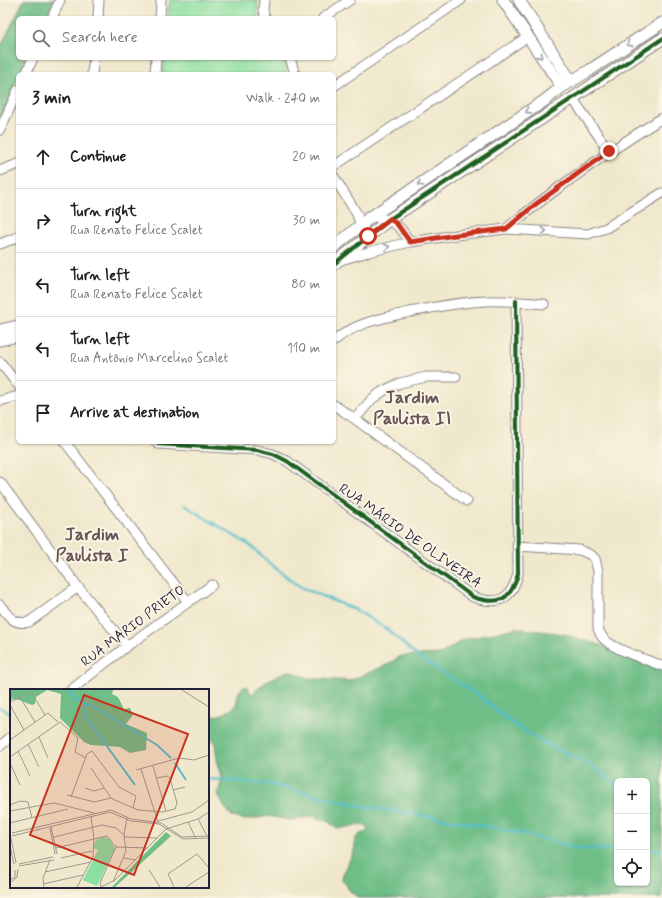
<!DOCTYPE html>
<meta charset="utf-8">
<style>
:root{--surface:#fff;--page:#f2f2f2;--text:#222;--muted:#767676;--line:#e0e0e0}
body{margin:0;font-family:Mynerve,sans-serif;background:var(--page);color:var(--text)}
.controls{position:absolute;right:12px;bottom:12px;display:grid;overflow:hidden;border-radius:6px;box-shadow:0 1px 3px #0004}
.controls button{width:36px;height:36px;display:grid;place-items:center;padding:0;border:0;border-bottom:1px solid var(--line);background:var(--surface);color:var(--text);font:20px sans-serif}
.stop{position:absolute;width:12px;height:12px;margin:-9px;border:3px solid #c8321e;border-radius:50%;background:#fff}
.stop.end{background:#c8321e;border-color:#fff;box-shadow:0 1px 4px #0008}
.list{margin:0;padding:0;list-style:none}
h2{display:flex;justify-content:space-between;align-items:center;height:52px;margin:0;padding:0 16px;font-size:17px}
h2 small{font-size:13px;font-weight:400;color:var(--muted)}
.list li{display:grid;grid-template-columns:26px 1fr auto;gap:12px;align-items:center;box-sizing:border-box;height:64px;padding:0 16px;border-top:1px solid var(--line)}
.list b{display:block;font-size:15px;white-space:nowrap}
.list p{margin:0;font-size:13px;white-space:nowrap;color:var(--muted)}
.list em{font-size:13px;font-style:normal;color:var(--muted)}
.icon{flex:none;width:22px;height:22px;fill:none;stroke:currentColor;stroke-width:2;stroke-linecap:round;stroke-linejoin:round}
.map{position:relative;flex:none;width:662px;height:898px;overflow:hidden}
.search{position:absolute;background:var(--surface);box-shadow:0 1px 3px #0004;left:16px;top:16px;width:320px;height:44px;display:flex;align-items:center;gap:10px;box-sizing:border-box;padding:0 14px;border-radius:6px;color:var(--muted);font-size:15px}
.panel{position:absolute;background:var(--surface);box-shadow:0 1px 3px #0004;left:16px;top:72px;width:320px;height:372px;border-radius:6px}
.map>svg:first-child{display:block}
</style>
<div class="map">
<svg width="662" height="898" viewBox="0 0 662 898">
<rect width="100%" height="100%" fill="#fcf5e5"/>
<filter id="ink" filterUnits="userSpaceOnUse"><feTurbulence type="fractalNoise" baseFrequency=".025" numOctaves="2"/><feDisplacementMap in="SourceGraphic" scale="8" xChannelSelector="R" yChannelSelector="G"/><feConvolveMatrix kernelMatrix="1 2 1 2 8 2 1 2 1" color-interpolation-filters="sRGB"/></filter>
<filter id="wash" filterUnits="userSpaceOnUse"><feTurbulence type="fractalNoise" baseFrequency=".012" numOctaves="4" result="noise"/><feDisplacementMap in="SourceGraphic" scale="16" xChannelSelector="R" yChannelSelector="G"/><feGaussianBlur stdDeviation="0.9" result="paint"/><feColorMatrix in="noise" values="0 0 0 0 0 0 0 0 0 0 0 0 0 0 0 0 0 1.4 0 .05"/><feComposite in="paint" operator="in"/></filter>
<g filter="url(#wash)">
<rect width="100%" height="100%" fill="#f0e8cc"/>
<path fill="#8bdfa1" stroke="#56806e" d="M170 0H258L257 18H168Z
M164 58H253L285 62 286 74H163Z"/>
<path fill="#70be87" stroke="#497061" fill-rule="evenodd" d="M24 0H54L46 18H18V58H28L20 74H18V79L0 119V48Z
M516 628 564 634 634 656 662 667V898H358L349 890 346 884 341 880 355 848V839L360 834 367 832 368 826 362 824 337 829 329 822 312 816 290 820 269 816 246 820 233 817 225 808 218 795V791L221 784 222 776 217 760 215 743 211 737 208 734V718C216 716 233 712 236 704 239 696 236 694 243 687H248L250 693 252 694 267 681 285 672 290 671 308 678 349 681 387 665 401 656 440 654 463 640ZM617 781H647V883H617Z"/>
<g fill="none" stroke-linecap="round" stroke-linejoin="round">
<path stroke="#52becd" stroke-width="2.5" d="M184 505 251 546 269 563 300 587 356 610 388 630 416 655 482 698 509 721 539 740 589 764 617 786
M0 708 10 713
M208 779 269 784 362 806 452 820 521 833 581 849H617
M647 850H662"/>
</g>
</g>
<g filter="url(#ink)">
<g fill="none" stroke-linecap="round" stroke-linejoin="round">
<defs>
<path id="minor" d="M264 0 263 10 265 18
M52 18 60 0
M98 18 99 0
M160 18 161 0
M323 18 350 0
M290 58 295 74
M26 74 33 58
M92 74 94 58
M155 74 156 58
M334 86 461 0
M573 99 609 151
M0 130 18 90
M334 166 527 37
M0 171 18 164
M334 177 357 214 360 224 368 236
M368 216C391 219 397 221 410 242
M506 229C555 188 608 152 662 118
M0 244 18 237
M341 260 368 252 410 242 456 235 506 229 588 234 606 228 662 193
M334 341C355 322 384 318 410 312 435 307 460 302 486 301 505 300 524 302 544 304
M0 362 18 385
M0 401 18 396
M334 405 355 419 467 501
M355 419 372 399 383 391 400 383 426 377H456
M65 442 188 602
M156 442 158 444 257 450 273 454 287 461 473 597C499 606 511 600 518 574L516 301
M0 482 78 587 127 646
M517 546 580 550 591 555 595 559 598 571V629C600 633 601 637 605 640 617 651 646 659 662 666
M0 605C9 617 14 625 29 622L78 587
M71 690 127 646 212 585
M0 746 11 737"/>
<path id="tertiary" d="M503 0 562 87
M519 0 571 81
M334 247 372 216 544 101 562 87 590 70 662 23
M334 264 390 219 662 39
M0 330 18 326
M0 340 18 336"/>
</defs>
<use href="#minor" stroke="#898584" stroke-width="11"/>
<use href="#tertiary" stroke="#898584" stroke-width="13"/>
<use href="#minor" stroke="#fff" stroke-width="9"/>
<use href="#tertiary" stroke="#fff" stroke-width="11"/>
<defs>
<path id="cycleway" d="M334 264 390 219 662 39
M156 442 158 444 257 450 273 454 287 461 473 597C499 606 511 600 518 574L516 301"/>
</defs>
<use href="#cycleway" stroke="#fcf5e5" stroke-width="6"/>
<use href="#cycleway" stroke="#1b5e20" stroke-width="4"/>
</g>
<defs><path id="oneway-chevron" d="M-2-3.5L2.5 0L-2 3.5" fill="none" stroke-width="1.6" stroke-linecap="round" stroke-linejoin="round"/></defs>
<g stroke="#9c9ca7">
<use href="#oneway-chevron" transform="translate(629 44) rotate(147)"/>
<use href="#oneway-chevron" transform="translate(540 56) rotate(55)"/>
<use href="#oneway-chevron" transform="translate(528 111) rotate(146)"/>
<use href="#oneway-chevron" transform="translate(420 184) rotate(146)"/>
<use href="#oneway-chevron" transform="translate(544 231) rotate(3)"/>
<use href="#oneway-chevron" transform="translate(387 247) rotate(-13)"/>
</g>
</g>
<g fill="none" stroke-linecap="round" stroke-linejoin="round" filter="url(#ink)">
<path stroke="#c8321e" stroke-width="5" d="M368 236 390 219 397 224 410 242 456 235 506 229 536 204 609 151"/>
</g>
<g text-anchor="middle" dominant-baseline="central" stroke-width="4" stroke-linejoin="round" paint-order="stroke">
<g font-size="14" fill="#22223b" stroke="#fcf5e5">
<text transform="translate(410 536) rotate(35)">RUA MÁRIO DE OLIVEIRA</text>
<text transform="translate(133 626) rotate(-37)">RUA MARIO PRIETO</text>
</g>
<g font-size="18" font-weight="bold" fill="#665557" stroke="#fcf5e5">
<text x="412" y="398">Jardim<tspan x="412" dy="21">Paulista II</tspan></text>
<text x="92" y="535">Jardim<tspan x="92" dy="21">Paulista I</tspan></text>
</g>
</g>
<g transform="translate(10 689)">
<rect width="199" height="199" fill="#f0e8cc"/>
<path d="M93 148 100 150 105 160 87 197 73 191 88 161 83 159 86 151Z" fill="#8bdfa1"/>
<path d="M0 1H37L26 8 25 15 22 16 9 11 2 10 0 13ZM37 1H103L102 5 108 8 114 20 120 19 123 26 116 35 137 44 136 61 120 64 110 58 81 56 74 53 50 29 51 5ZM156 143 161 147 105 198H102Z" fill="#70be87"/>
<path fill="none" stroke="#52becd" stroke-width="2" d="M58 1 67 11 84 18 147 56 161 69M74 14V25L78 31 125 96M165 74 176 91"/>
<path fill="none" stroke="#9e9992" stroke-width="1" d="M172 1 199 18M10 8 25 33M0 13 21 3 35 26M0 16 14 41M29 48 38 69M0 51 38 24 48 33M18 55 29 78M8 62 20 87M0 68 50 33 68 49 65 63 76 69M0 74 10 96M143 77 156 122M81 79 101 109 105 111 128 121 152 123 165 120 167 114 160 89 157 87 147 89M131 80 148 133M126 81 169 69 184 71 199 66M75 99 84 102 94 99M163 101 175 98M57 106 84 113 101 109M61 108 77 65 82 62 109 98 126 107 123 119M0 116 10 112 18 113 22 129M0 122 44 114 84 124M188 130 197 147M148 132 182 123 199 111M178 133 186 150M0 134 58 120M41 138 47 165M40 139 45 165M2 144 101 121 121 130 151 134 172 148 199 147M114 146 117 129M2 147 100 123 121 132 149 135 173 150 199 149M44 148 92 136 106 139 114 146 116 162 103 193M114 148 148 149M1 149 6 174M0 157 4 175M106 158 90 194 91 198 105 191 156 140 188 130 199 123M106 158 138 159M46 159 84 150 81 128M51 169 82 162M114 169 126 171M9 175 43 168M9 177 44 171M139 181 150 198M35 183 81 173M0 191 5 188V181M0 194 7 188 8 180M33 195 73 186M34 198 33 189 40 171M67 198 83 168 84 150 97 147 106 158M164 198 158 185 187 165 199 179M176 198 199 183"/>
<path fill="#c8321e" fill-opacity="0.15" stroke="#c8321e" stroke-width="2" d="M74 6 178 45 124 186 20 146Z"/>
<rect width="199" height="199" fill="none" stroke="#22223b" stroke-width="2"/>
</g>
</svg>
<div class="controls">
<button>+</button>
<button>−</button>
<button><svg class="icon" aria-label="locate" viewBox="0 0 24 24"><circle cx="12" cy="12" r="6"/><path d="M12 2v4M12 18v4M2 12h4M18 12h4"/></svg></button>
</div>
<div class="stop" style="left:368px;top:236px"></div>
<div class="stop end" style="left:609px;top:151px"></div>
<div class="search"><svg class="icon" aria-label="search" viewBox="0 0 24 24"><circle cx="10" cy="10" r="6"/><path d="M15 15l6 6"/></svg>Search here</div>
<section class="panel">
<h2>3 min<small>Walk · 240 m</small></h2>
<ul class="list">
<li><svg class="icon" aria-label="ahead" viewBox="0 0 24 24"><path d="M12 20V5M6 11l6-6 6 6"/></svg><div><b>Continue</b></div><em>20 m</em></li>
<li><svg class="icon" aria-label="right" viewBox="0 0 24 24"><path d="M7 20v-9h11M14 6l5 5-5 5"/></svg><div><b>Turn right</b><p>Rua Renato Felice Scalet</p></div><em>30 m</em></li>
<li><svg class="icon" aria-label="left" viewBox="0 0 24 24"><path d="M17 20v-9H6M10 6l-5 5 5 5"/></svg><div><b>Turn left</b><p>Rua Renato Felice Scalet</p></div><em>80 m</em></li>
<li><svg class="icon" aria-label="left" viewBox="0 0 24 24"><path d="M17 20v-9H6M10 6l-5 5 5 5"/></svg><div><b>Turn left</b><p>Rua Antônio Marcelino Scalet</p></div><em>110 m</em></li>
<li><svg class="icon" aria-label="arrive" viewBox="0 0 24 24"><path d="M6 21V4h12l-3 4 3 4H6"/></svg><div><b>Arrive at destination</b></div></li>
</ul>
</section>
</div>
